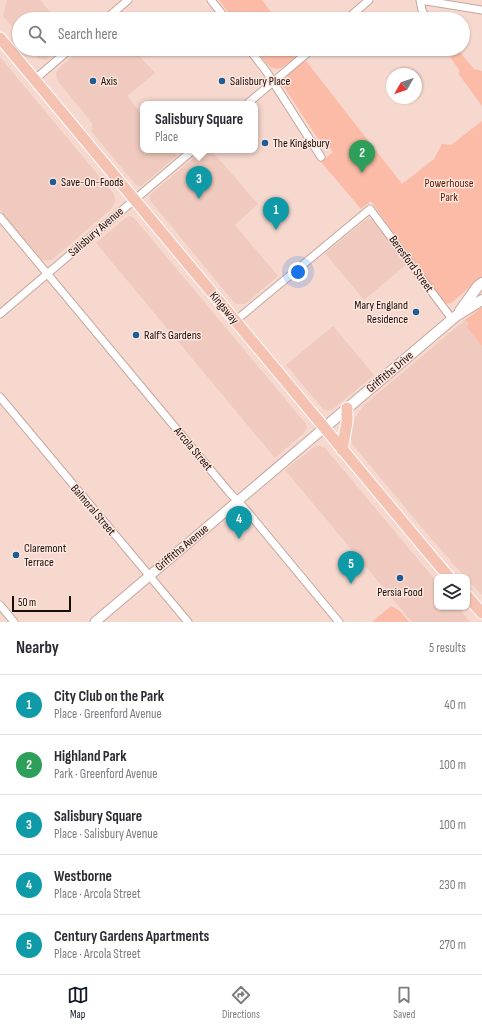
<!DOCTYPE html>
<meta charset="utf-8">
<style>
:root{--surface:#fff;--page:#f7f7f7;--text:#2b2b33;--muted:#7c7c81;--line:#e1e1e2;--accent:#111827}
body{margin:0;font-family:"Sofia Sans Condensed",sans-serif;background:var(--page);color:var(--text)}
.controls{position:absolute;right:12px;bottom:12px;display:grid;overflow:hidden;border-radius:8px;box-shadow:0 1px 3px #0004}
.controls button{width:36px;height:36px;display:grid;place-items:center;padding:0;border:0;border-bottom:1px solid var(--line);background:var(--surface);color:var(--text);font:20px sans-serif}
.compass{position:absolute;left:386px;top:68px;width:36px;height:36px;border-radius:50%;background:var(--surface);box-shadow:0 1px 3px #0004;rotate:230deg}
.scale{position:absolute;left:12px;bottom:10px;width:59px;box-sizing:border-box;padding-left:4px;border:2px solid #160d09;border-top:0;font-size:11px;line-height:14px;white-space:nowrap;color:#160d09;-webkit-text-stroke:3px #ffe6de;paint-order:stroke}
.you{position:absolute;left:298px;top:272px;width:14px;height:14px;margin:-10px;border:3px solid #fff;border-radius:50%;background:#1a73e8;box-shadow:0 0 0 6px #1a73e833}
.badge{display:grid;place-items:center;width:26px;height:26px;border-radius:50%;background:var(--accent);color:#fff;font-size:13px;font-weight:700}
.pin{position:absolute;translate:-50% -33px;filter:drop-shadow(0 1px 2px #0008)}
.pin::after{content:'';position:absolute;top:21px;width:14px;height:12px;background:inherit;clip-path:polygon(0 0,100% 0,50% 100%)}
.popup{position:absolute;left:140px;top:101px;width:118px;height:52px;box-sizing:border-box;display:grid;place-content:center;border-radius:8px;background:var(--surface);filter:drop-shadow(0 1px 3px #0005);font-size:13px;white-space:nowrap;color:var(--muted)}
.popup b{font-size:15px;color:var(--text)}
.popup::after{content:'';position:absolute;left:50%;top:100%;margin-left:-8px;border:8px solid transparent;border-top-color:var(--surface)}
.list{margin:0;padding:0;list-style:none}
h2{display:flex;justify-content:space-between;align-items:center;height:52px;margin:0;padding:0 16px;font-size:17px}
h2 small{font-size:13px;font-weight:400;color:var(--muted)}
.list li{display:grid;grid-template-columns:26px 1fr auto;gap:12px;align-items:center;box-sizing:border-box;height:60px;padding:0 16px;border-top:1px solid var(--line)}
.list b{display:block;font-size:15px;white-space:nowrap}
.list p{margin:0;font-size:13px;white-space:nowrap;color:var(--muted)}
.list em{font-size:13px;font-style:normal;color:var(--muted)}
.icon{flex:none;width:22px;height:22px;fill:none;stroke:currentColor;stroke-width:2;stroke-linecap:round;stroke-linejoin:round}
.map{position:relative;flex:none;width:482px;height:622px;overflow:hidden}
.search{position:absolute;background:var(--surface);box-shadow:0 1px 3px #0004;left:12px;right:12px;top:12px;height:44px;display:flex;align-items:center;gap:10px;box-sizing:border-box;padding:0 14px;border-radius:22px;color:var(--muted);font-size:15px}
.sheet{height:352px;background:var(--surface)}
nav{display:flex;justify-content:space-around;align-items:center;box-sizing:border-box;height:56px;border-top:1px solid var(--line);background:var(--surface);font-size:11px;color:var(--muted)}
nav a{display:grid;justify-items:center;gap:2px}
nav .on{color:var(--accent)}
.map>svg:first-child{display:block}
</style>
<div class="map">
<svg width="482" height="622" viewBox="0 0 482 622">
<rect width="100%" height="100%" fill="#f6d8ce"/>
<path fill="#f0cabe" d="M7 0H40L56 19H19V35L3 16Z
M30 49H60L46 60 38 58Z
M81 49H133L155 73 127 96 143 116V150H172L177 156 141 186H138L135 184 92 132V123L57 80 56 74 58 69Z
M0 57 113 193 115 198V203L110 210 53 259 47 261 43 260 40 258 0 210Z
M203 150H211L258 204 235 225 278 276 245 304H237L232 300 149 199 150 195Z
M130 216 134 218 306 424 307 428 304 433 275 458 96 243 127 217Z
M367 219H371L374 222 407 264 364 300 325 253Z
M465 320 482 342V595L467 579V577H465L429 536 353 445 350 436 351 424 353 420 364 405Z
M333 326 374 375 332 410 328 411 323 409 286 365Z
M316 446H321L325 448 437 582V607H458L470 622H412L285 470 313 448Z"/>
<path fill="#fbbba6" d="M219 0H262L276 19H233Z
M256 49H300L301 50C297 56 293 60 287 64 272 77 265 61 256 49Z
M459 51 474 69 482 71V106L458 73 460 71 450 57 455 55Z
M306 61 402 184 434 159 442 144 451 145 482 121V277L451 303 445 304 441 301 371 201 361 209 321 162 333 152 328 146 325 147 322 145 284 87C284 76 296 65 306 61Z
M482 307V346L467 327 468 323 465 320Z
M391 606 400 611 409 622H372Z"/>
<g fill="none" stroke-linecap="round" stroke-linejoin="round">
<defs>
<path id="minor" d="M211 0 226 19
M420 0 482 10
M420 0 422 10 426 19
M106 19 128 0
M347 19 369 0
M249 49 266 71 321 157
M34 80 70 49
M247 104 312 49
M0 217 229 492 247 511 339 622
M0 314 193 150
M235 321 370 209 452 319
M0 397 188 622
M0 605 14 622"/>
<path id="tertiary" d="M95 622 324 428"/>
<path id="secondary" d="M460 311 478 286 482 283
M324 428 456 316 482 300"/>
<path id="primary" d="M0 38 432 557 449 577
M342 450 347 422V408
M467 596 482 613"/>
</defs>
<use href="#minor" stroke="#c4a79e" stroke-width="9"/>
<use href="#tertiary" stroke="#c4a79e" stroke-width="11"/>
<use href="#secondary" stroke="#c4a79e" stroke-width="12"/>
<use href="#primary" stroke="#fff" stroke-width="13"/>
<use href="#minor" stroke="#fff" stroke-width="7"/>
<use href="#tertiary" stroke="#fff" stroke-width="9"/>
<use href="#secondary" stroke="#fff" stroke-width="10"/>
<use href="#primary" stroke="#f5c2b1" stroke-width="11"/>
</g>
<g fill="#1e5d93" stroke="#ffe6de" stroke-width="1.5">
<circle cx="93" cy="81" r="4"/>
<circle cx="222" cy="81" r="4"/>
<circle cx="265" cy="143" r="4"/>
<circle cx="53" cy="182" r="4"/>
<circle cx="416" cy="312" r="4"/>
<circle cx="136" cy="335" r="4"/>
<circle cx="16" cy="555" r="4"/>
<circle cx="400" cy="578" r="4"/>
</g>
<g text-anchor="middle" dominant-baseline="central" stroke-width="3" stroke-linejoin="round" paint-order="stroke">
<g font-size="12" fill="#160d09" stroke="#ffe6de" text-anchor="start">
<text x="101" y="81">Axis</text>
<text x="230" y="81">Salisbury Place</text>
<text x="273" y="143">The Kingsbury</text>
<text x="61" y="182">Save-On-Foods</text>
<text x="408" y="305" text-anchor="end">Mary England<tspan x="408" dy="14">Residence</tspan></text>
<text x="144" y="335">Ralf's Gardens</text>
<text x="24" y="548">Claremont<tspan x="24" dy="14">Terrace</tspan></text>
<text x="400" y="592" text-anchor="middle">Persia Food</text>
</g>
<g font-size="12" fill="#601a00" stroke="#ffe6de">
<text x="449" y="183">Powerhouse<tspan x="449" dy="14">Park</tspan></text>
</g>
<g font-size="12" fill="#160d09" stroke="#ffe6de">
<text transform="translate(96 232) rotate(-41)">Salisbury Avenue</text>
<text transform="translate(411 264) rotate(54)">Beresford Street</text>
<text transform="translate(224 308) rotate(50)">Kingsway</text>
<text transform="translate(390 372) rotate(-40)">Griffiths Drive</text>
<text transform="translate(193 449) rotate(50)">Arcola Street</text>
<text transform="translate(93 510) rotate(50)">Balmoral Street</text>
<text transform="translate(182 548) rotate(-40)">Griffiths Avenue</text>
</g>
</g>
</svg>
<div class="controls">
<button><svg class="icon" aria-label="layers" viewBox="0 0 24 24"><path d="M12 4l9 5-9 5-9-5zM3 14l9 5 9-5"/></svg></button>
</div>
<svg class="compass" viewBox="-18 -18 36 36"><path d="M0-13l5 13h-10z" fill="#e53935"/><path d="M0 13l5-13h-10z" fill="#7c7c81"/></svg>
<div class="scale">50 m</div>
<div class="you"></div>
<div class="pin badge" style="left:276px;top:230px;background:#0f9aa8">1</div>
<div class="pin badge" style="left:362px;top:173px;background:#2e9e5b">2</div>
<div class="pin badge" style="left:199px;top:199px;background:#0f9aa8">3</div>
<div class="popup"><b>Salisbury Square</b>Place</div>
<div class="pin badge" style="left:239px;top:539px;background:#0f9aa8">4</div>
<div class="pin badge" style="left:351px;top:584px;background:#0f9aa8">5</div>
<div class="search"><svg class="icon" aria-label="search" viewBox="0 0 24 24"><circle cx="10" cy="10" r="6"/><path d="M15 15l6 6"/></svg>Search here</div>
</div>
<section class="sheet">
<h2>Nearby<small>5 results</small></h2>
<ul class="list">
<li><span class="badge" style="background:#0f9aa8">1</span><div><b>City Club on the Park</b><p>Place · Greenford Avenue</p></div><em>40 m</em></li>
<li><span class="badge" style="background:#2e9e5b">2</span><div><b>Highland Park</b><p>Park · Greenford Avenue</p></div><em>100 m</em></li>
<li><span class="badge" style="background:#0f9aa8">3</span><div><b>Salisbury Square</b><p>Place · Salisbury Avenue</p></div><em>100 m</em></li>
<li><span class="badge" style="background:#0f9aa8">4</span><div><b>Westborne</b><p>Place · Arcola Street</p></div><em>230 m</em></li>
<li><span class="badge" style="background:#0f9aa8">5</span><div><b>Century Gardens Apartments</b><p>Place · Arcola Street</p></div><em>270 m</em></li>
</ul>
</section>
<nav>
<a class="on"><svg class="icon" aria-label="map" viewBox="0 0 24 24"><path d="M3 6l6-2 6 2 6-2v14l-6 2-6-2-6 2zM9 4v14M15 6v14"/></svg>Map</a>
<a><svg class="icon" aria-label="directions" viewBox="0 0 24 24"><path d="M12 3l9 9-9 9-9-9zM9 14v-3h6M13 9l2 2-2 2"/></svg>Directions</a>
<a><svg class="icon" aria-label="saved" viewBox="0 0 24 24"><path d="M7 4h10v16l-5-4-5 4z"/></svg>Saved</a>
</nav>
